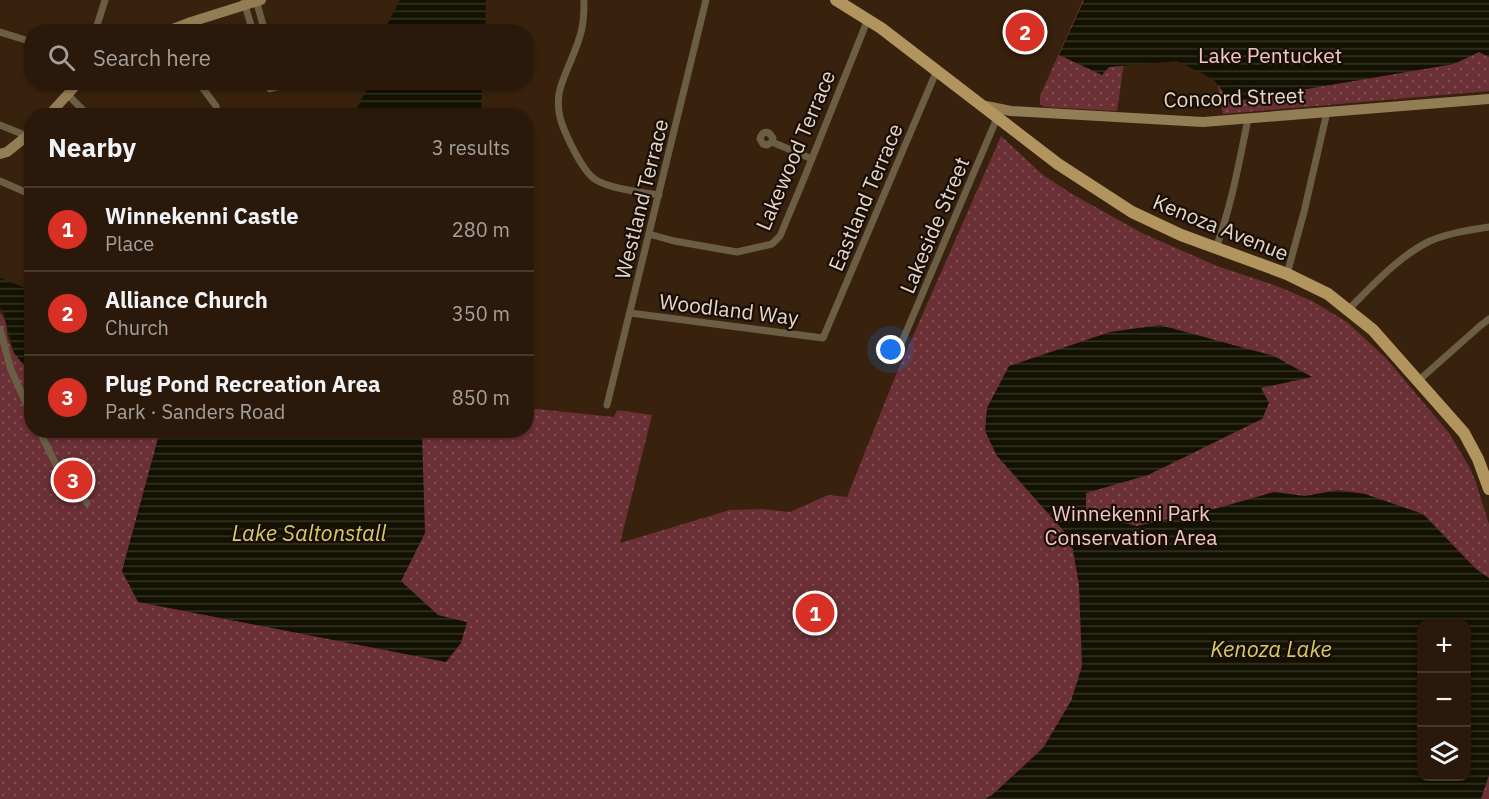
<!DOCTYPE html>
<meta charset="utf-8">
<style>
:root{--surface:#2a190a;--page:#362618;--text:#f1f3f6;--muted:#a5a09c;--line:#46382b;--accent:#d93025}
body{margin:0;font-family:"IBM Plex Sans",sans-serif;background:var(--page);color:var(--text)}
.controls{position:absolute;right:18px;bottom:18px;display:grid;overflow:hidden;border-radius:12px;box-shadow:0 2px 4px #0004}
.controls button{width:54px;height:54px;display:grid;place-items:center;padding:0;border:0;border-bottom:2px solid var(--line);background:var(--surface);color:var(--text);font:30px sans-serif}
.you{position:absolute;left:891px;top:350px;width:21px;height:21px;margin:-15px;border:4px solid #fff;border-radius:50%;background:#1a73e8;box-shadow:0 0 0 9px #1a73e833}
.badge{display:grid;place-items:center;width:39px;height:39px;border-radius:50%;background:var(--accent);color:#fff;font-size:20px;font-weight:700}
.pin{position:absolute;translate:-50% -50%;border:3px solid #fff;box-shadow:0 2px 6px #0006}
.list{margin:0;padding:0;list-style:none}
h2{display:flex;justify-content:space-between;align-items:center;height:78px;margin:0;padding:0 24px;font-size:26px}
h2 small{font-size:20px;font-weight:400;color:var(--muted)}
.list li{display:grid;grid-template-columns:39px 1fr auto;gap:18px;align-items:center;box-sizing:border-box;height:84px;padding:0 24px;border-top:2px solid var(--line)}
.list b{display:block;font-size:22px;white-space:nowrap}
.list p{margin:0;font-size:20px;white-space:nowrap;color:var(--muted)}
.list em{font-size:20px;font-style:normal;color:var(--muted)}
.icon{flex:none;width:33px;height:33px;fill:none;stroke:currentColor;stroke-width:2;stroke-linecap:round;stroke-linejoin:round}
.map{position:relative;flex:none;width:1489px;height:799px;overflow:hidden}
.search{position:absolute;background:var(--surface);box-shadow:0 2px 4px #0004;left:24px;top:24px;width:510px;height:66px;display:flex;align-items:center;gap:15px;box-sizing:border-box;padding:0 21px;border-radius:24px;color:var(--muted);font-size:22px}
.panel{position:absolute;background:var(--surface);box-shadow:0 2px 4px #0004;left:24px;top:108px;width:510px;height:330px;border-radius:24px}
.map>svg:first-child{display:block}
</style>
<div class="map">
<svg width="1489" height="799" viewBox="0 0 1489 799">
<defs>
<pattern id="park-dots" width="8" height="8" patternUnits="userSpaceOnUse" patternTransform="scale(1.5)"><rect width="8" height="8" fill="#6a3035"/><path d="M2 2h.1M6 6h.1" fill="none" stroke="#7f4d51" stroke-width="1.8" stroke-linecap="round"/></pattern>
<pattern id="water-rules" width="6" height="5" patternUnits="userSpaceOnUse" patternTransform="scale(1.5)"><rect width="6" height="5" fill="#131100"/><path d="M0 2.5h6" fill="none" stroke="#353324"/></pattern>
</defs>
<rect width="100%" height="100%" fill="#38210d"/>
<path fill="url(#park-dots)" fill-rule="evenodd" d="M1083 0H1489V91L1223 114 1216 76 1176 58 1124 63 1117 111 1045 107 1040 104V96Z
M1001 136 1043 175 1072 194 1142 233 1217 266 1277 286 1312 301 1347 322 1386 358 1449 433 1470 468 1476 483 1489 524V799H0V313C9 323 5 330 9 341 13 354 22 363 31 373L32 430H155L159 435 123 568 126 579 432 618 394 580 416 431 526 430 527 408 614 417 617 410 652 415 620 543 730 510 762 509 790 512 828 495 847 497 895 377ZM1422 624H1466V776H1422Z"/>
<path fill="url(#water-rules)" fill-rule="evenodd" d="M400 0H486L485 31H386L388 23Z
M1084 0H1489V57L1479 52 1454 64 1231 102 1213 79 1177 61 1109 67 1102 75 1059 55Z
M371 82 482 83 481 115H353Z
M0 278 31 290V373L14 353 3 311 0 308Z
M1160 325 1274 356 1312 377 1261 388 1269 403 1262 419 1148 475 1086 493V514L1137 526 1218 508 1274 492 1305 496 1338 490 1365 494 1423 514 1476 569 1489 578V775L1481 799H984L991 796 1043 748 1071 701 1082 666 1079 585 1071 539 997 456 985 431 987 408 1009 366 1110 332ZM1422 624H1466V776H1422Z
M155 431H422L425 533 401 581 438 615 467 622 461 643 446 662 138 602 122 571 159 435Z"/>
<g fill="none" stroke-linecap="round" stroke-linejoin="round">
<path stroke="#6c5e45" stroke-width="7" d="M256 0 265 32
M584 0C584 9 584 19 582 28 578 49 566 68 560 89 558 96 558 104 559 112 561 127 582 172 596 180 611 189 641 192 659 195
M244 2 253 32
M0 32 32 42
M95 32 105 0
M198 82 216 106 217 116
M268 82 270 89 292 82
M67 94 89 116
M0 125 27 136
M772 142 767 145 763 144 760 139C761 134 764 131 769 133L773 138 772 142 812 159
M0 181 32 195
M649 234 674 241 737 252 772 244 780 236 803 181 868 19
M1216 248C1231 207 1239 163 1248 119
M1287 274 1304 212 1327 112
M1348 310C1371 287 1400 255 1430 241 1449 233 1469 230 1489 227
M630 313 823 338 937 70
M0 329 11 370 32 416
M901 344 997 118
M1418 381 1480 326 1489 319
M607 405 706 0
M39 430 60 473 80 492 87 503"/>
<path stroke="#937d54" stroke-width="10" d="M165 32 191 22 261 0
M981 105 1011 111 1203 122 1489 99
M48 116 79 82
M0 154 7 152 32 132"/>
<path stroke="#b1945e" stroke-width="12" d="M836 0 881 28 1058 164 1132 212 1181 235 1287 274 1328 294 1373 330 1464 433 1478 459 1489 489"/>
</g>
<g text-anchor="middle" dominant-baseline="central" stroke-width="4.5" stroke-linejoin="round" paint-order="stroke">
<g font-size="21" fill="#f1c6c7" stroke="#180e06">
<text x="1270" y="55">Lake Pentucket</text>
<text x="1131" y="513">Winnekenni Park<tspan x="1131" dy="24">Conservation Area</tspan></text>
</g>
<g font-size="21" fill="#e6d7cb" stroke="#180e06">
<text transform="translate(1234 97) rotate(-2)">Concord Street</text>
<text transform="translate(795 150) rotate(-67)">Lakewood Terrace</text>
<text transform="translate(865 197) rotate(-67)">Eastland Terrace</text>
<text transform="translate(641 199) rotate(-76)">Westland Terrace</text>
<text transform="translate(934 225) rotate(-67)">Lakeside Street</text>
<text transform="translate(1221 227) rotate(22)">Kenoza Avenue</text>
<text transform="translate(729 309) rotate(7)">Woodland Way</text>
</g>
<g font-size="22" font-style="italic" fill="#d5cc67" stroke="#180e06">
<text x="309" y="532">Lake Saltonstall</text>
<text x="1271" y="648">Kenoza Lake</text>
</g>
</g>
</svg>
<div class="controls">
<button>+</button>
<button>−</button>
<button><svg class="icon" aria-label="layers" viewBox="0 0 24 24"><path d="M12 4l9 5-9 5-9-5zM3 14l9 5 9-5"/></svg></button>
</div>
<div class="you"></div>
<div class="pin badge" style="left:815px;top:613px">1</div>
<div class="pin badge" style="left:1025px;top:32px">2</div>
<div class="pin badge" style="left:73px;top:480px">3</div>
<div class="search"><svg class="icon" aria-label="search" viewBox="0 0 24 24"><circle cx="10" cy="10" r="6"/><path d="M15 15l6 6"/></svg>Search here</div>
<section class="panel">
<h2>Nearby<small>3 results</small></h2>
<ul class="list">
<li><span class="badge">1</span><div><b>Winnekenni Castle</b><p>Place</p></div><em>280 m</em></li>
<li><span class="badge">2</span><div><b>Alliance Church</b><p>Church</p></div><em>350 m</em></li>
<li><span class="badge">3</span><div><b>Plug Pond Recreation Area</b><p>Park · Sanders Road</p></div><em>850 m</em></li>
</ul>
</section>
</div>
